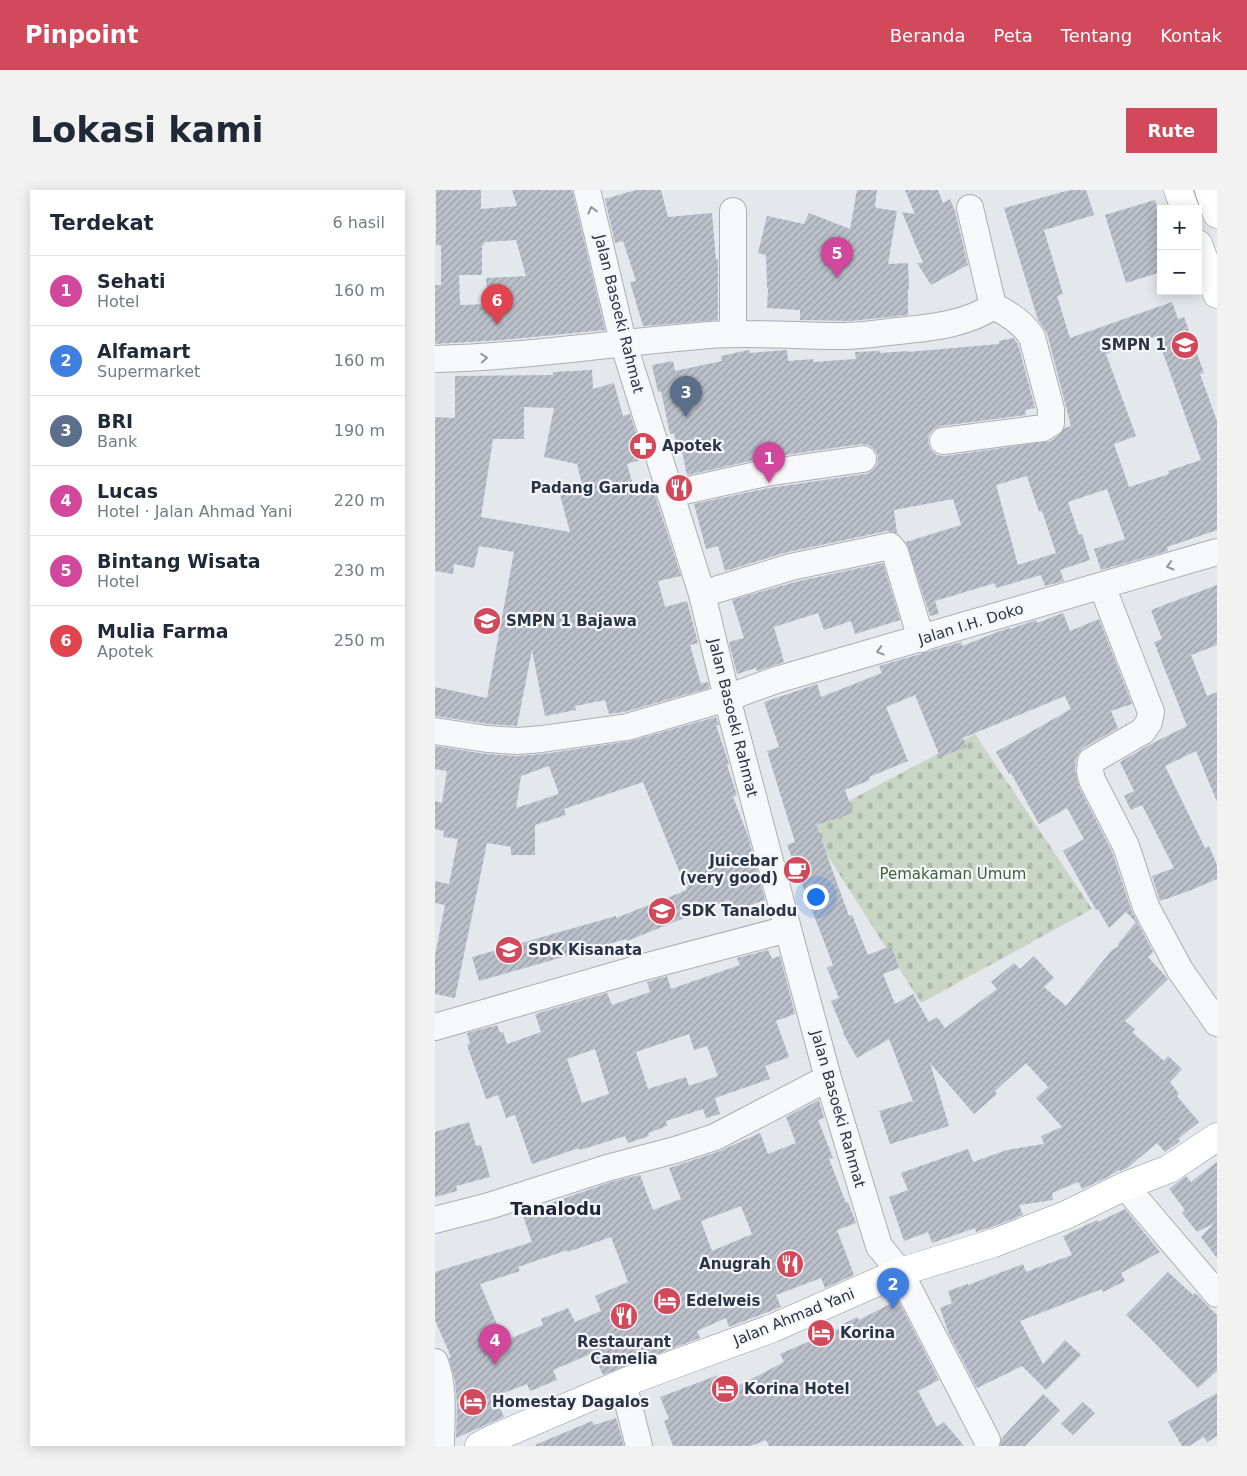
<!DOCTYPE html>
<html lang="id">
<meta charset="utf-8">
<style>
:root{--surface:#fff;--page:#f2f2f3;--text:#1f2937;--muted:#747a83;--line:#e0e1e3;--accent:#d1495b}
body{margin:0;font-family:"DejaVu Sans",sans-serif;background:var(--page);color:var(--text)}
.controls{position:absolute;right:15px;top:15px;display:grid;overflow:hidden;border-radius:0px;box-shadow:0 2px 12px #0003}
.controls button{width:45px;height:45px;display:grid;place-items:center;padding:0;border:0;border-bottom:1px solid var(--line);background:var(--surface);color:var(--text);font:25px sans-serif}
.you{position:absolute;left:380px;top:706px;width:18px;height:18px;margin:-12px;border:4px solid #fff;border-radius:50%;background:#1a73e8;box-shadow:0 0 0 8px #1a73e833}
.badge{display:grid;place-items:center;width:32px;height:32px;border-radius:50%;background:var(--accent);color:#fff;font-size:16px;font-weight:700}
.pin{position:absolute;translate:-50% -41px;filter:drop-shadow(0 1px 2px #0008)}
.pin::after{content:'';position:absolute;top:26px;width:18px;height:15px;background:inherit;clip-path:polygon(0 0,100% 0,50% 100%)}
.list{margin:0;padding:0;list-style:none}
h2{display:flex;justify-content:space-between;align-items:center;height:65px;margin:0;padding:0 20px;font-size:21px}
h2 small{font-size:16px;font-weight:400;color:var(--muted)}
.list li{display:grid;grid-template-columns:32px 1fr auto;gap:15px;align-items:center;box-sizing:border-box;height:70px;padding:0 20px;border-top:1px solid var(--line)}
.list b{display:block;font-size:19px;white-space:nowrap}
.list p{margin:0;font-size:16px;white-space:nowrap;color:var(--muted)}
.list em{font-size:16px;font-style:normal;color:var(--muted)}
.map{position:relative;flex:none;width:782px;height:1256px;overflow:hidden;border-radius:0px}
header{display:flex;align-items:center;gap:30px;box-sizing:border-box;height:70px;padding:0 25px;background:var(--accent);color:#fff}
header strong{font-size:24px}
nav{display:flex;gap:28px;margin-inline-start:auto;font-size:18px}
.intro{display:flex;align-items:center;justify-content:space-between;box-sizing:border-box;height:120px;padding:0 30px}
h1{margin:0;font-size:35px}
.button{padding:12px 22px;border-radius:0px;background:var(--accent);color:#fff;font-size:18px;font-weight:700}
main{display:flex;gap:30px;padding:0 30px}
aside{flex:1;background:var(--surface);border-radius:0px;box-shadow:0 2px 12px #0003}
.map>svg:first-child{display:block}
</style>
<header>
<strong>Pinpoint</strong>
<nav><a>Beranda</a><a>Peta</a><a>Tentang</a><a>Kontak</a></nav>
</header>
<div class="intro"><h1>Lokasi kami</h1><a class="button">Rute</a></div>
<main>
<aside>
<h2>Terdekat<small>6 hasil</small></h2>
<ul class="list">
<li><span class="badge" style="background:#d1479c">1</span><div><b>Sehati</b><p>Hotel</p></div><em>160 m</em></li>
<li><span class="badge" style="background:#3f7fe0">2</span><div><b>Alfamart</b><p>Supermarket</p></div><em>160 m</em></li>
<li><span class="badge" style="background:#5c6f8a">3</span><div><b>BRI</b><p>Bank</p></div><em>190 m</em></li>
<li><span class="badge" style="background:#d1479c">4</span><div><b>Lucas</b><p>Hotel · Jalan Ahmad Yani</p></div><em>220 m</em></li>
<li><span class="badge" style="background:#d1479c">5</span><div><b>Bintang Wisata</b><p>Hotel</p></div><em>230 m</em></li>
<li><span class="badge" style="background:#e0444e">6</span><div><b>Mulia Farma</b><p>Apotek</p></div><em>250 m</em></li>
</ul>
</aside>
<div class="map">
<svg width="782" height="1256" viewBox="0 0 782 1256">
<defs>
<pattern id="cemetery-stones" width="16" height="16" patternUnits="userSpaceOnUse" patternTransform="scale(1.25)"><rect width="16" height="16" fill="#c9d6c5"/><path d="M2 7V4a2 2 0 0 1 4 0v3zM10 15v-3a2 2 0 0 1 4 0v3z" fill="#adb8ab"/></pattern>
<pattern id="building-hatch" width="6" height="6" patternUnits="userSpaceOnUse" patternTransform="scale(1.25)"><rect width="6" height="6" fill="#bbc0ca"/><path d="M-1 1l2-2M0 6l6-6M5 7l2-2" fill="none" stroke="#989da6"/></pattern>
</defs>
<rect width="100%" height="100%" fill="#e4e7ec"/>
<path fill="url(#cemetery-stones)" d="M540 544 657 719 486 813 372 633Z"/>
<path fill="url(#building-hatch)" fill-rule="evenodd" d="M1 0H46V19L82 16 77 0H137L170 140 68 150 0 154V95H6V55H1ZM81 50 91 86 51 88 53 114 25 115 24 85H47V55H49V52Z
M201 0H226L233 27 277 23 281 70 283 69V130L208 136 195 92 201 91 188 51 180 53 170 9Z
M422 0H442L440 16 441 18 462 21 453 74 473 73 474 99H473V125L415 131 365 130V120L332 118 333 98H332L331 65 323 63 332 26 369 34 374 23 415 39Z
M470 0H503L508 13 515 9 520 21 533 75 496 95 482 73H488L467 22 480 24Z
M635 0H651L659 25 609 40 628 104 622 106 635 148 737 112 743 129 749 127 769 183 765 184 782 231V340L732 357 733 361 666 380 659 359 690 349 672 299 633 312 644 345 647 344 655 370 625 380 629 391 610 396 606 385 561 398 560 393 500 411 504 424 495 426 471 352 526 335 518 309 459 320 462 343 452 341 353 362 290 381 283 356 271 359 259 314 334 298 430 284 437 281 442 275 443 266 440 260 434 255 426 254 329 268 252 285 247 261 243 262 239 243 235 244 226 201 223 202 217 175 238 171 240 181 287 171 286 166 314 160 315 163 352 160 353 171 378 169V172L421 169 420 162 445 161V163L473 161V162L564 154V151L578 148 583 154 600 218 590 220 591 225 506 236 499 239 494 245 493 253 496 260 502 265 510 266 616 251 624 245 630 238 636 236 612 143 603 130 569 18ZM722 146 766 270 733 281 734 284 694 297 679 254 701 246 671 164ZM592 286 604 322 607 321 621 363 583 375 561 295Z
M720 10 726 28V82L691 93 670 25Z
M157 180 158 199 179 193 188 226 195 224 209 269 192 274 201 306 219 302 246 386 223 391 230 417 252 411 263 453 255 455 266 494 273 492 274 498 189 522 174 524 170 510 140 516 141 520 110 526 97 460 82 536 54 534 0 526V497L52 508 79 362 44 356 39 378 19 374 18 384 0 381V227L20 228V186L118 185V182ZM89 217 119 218 109 267 142 274 148 299 125 305 135 342 46 327 58 249H89Z
M448 373 465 430 420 444 416 431 389 440 383 423 339 437 349 472 322 481 321 478 302 484 294 452 309 448 297 410 360 392Z
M782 395V455L756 465 772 506 782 502V612L761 561 730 576 770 658 774 656 782 675V689L754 701 725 711 717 686 739 678 707 615 696 620 689 606 699 601 685 572 716 554 752 536 719 452 727 449 716 420Z
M628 423 635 441 664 429 697 514 676 521 683 538 648 558 644 563 641 568 640 580 644 597 677 662 697 722 718 762 713 767 733 789 690 831 700 839 697 842 729 871 733 866 747 879 735 892 744 904 742 906 764 932 743 949 745 951 730 962 722 953 692 978 685 981 684 980 671 988 647 999 643 992 617 1003 618 1010 584 1015 588 1025 554 1038 541 1042 540 1038 497 1053 493 1042 469 1051 454 1007 473 1000 466 983 533 959 538 972 572 960 609 954 606 946 627 937 601 908 613 897 591 873 560 901 562 904 539 924 495 873 514 936 455 954 444 921 478 911 454 849 422 868 408 843H409L396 811 404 808 392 778 398 775 352 655 360 652 332 561 344 557 329 512 382 494 386 507 447 483 444 476 526 452 527 456 565 441 574 438 575 439 601 430 602 433ZM480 505 505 567 532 557 528 548 630 506 636 519 561 562 574 584 576 583 604 634 632 618 649 649 628 661 661 720 663 719 674 738 691 722 701 732 683 754 684 756 677 760 631 816 609 797 619 788 599 766 585 779 579 773 556 792 562 799 510 838 502 827 494 832 478 804 460 814 448 784 464 778 456 756 433 765 417 725 414 726 381 635 418 623 410 600 435 590 434 587 473 571 451 517Z
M281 527 284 535H281L294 574 292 575 302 605 298 607 313 646 330 710 298 721 294 710 192 751 191 749 44 791 37 767 181 726V728L252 700 208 592 129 619 131 625 100 635V665H76V657L52 653 20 808 0 804V765L10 715 0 713V691L14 694 23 649 8 647 9 641 0 639V611L7 613 12 581 0 579V556L51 564 82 566 108 564 196 551ZM114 576 124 604 81 618 86 586Z
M333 760 337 769 345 766 360 824 341 831 354 867 330 876 335 889 280 908 285 924 271 928 268 919 231 931 232 936 213 943 214 946 193 953 190 946 145 960 144 958 97 974 80 925 71 928 63 905 51 909 32 855 35 853 32 843 62 835 65 843 68 842 72 854 106 842 100 824 172 803 177 815 215 802 212 792 232 786 236 799 305 775 302 768ZM254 844 259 860 272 856 283 886 254 896 251 887 213 899 201 862ZM160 859 174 904 147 913 132 869Z
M384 910 389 928 383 930 398 968 394 969 411 1013 413 1012 421 1033 402 1040 419 1085 390 1098 386 1088 341 1105 346 1117 294 1137 291 1128 262 1141 265 1148 168 1185 158 1163 118 1180 122 1190 95 1201 92 1194 60 1206 69 1227 21 1248 22 1214 20 1191 14 1168 16 1167 0 1130V1082L97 1052 87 1023 176 992 205 985 218 1020 246 1009 234 978 285 961 325 943 333 964 361 953 351 927ZM306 1016 317 1044 277 1061 266 1031ZM176 1047 193 1092 160 1106 166 1121 140 1132 133 1118 106 1129 108 1135 69 1151 45 1094 85 1081 83 1077 132 1060 133 1062Z
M34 932 41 956 46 955 55 987 21 996 22 1001 0 1007V942Z
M782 972V1068L766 1047 779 1033 762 1042 747 1023 750 1020 734 999 751 986 756 992Z
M690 1019 725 1062 686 1083 690 1091 668 1102 667 1099 585 1131 608 1174 630 1150 646 1165 611 1200 587 1176 542 1198 514 1144 505 1118 517 1113 513 1101 533 1094V1095L588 1074 591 1082 637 1065 628 1046 662 1030 663 1032Z
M733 1082 758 1105 760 1103 782 1125V1181L763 1198 710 1143 691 1125Z
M463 1110 504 1190 483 1201 502 1237 509 1232 529 1256H334L331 1250 316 1256H238L229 1231 234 1229 225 1207 283 1185 290 1203 349 1172 345 1164 407 1137 406 1135 422 1127 424 1130Z
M782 1203V1246L772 1252 769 1247 754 1256H747L733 1232Z
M608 1204 625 1220 590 1256H565L567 1248Z
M648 1212 660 1223 638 1245 626 1234Z
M181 1228 189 1256H101L100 1255 157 1231 159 1235Z"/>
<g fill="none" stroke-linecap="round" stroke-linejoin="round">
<defs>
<path id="minor" d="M152 0 188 152 267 404 292 508 353 739 393 888 444 1056 465 1082 552 1250
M298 144V21
M0 169C92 167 183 152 275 145 319 142 364 146 408 146 429 146 451 142 472 140 501 137 534 133 558 116L535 18
M508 251 608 238 616 233V219L597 147C588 133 573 123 558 116
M235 304 331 283 428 269
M667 396 716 522 714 532 708 541 656 571 655 581 657 590 691 656 711 717 745 780 782 833
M267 404 356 377 455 356 460 362 486 449
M0 541 52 549 83 551 107 549 192 537 292 508 341 490 782 362
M0 837 205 778 353 739
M690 996 782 1104
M0 1030 54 1016 172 978 240 960 280 947 393 888
M0 1172C10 1200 6 1227 6 1256
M188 1193 204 1256"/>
<path id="highway" d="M743 0 750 19
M774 0 782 24
M763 54 782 104
M44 1256 55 1250 188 1193 338 1138 465 1082 559 1053 631 1025 690 996 734 979 782 947"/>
</defs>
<use href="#minor" stroke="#a9aeb7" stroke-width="28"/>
<use href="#highway" stroke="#8b94a3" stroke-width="29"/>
<use href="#minor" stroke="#f7f8fa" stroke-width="26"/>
<use href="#highway" stroke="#fff" stroke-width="28"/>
</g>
<defs><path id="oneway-chevron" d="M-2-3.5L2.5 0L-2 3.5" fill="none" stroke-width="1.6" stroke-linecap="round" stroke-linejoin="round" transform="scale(1.25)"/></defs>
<g stroke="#9196a0">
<use href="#oneway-chevron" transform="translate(157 20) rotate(-104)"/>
<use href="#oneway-chevron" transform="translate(49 168) rotate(-4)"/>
<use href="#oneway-chevron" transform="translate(735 376) rotate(164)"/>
<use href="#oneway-chevron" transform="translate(445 461) rotate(164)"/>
</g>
<defs>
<symbol id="school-disc" viewBox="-11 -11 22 22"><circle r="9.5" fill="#d1495b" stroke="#f4f6f9"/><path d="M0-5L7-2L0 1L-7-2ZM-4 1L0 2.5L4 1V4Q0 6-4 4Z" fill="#fff"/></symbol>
<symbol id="pharmacy-disc" viewBox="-11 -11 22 22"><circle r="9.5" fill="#d1495b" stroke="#f4f6f9"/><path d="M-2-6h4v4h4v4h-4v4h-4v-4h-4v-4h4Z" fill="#fff"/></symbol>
<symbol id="restaurant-disc" viewBox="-11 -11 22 22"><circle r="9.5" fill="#d1495b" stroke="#f4f6f9"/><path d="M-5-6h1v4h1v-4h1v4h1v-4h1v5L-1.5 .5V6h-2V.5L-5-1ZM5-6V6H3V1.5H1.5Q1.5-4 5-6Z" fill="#fff"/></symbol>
<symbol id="cafe-disc" viewBox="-11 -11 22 22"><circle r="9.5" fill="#d1495b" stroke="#f4f6f9"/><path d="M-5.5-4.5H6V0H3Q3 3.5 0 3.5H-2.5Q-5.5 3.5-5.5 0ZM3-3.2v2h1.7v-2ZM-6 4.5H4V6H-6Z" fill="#fff"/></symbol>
<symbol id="hotel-disc" viewBox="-11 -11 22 22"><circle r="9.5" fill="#d1495b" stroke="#f4f6f9"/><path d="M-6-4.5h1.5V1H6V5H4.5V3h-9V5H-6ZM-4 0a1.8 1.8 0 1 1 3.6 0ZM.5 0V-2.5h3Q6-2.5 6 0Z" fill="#fff"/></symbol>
</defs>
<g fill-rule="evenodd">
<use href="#school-disc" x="734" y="139" width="32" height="32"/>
<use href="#pharmacy-disc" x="192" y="240" width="32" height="32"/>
<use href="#restaurant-disc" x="228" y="282" width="32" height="32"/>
<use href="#school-disc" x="36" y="415" width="32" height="32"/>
<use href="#cafe-disc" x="346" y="664" width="32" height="32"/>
<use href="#school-disc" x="211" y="705" width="32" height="32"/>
<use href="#school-disc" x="58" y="744" width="32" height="32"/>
<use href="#restaurant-disc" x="339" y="1058" width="32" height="32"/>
<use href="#hotel-disc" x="216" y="1095" width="32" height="32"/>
<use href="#restaurant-disc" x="173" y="1110" width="32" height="32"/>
<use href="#hotel-disc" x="370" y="1127" width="32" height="32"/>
<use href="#hotel-disc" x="274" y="1183" width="32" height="32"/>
<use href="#hotel-disc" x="22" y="1196" width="32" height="32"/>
</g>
<g text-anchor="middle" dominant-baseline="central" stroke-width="4.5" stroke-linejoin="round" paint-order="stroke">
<g font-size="15" fill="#2b3445" stroke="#f4f6f9">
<text transform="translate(184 124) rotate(76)">Jalan Basoeki Rahmat</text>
<text transform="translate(536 434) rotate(-17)">Jalan I.H. Doko</text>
<text transform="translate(298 528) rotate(76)">Jalan Basoeki Rahmat</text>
<text transform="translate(403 919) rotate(74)">Jalan Basoeki Rahmat</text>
<text transform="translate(359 1127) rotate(-22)">Jalan Ahmad Yani</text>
</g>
<g font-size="15" font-weight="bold" fill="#2b3445" stroke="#f4f6f9" text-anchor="start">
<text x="731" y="155" text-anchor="end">SMPN 1</text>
<text x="227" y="256">Apotek</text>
<text x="225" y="298" text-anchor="end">Padang Garuda</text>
<text x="71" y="431">SMPN 1 Bajawa</text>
<text x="343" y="671" text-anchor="end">Juicebar<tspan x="343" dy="17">(very good)</tspan></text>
<text x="246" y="721">SDK Tanalodu</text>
<text x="93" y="760">SDK Kisanata</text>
<text x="336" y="1074" text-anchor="end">Anugrah</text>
<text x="251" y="1111">Edelweis</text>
<text x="405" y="1143">Korina</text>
<text x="189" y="1152" text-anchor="middle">Restaurant<tspan x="189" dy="17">Camelia</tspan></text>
<text x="309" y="1199">Korina Hotel</text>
<text x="57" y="1212">Homestay Dagalos</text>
</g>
<g font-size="15" fill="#3f6138" stroke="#f4f6f9">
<text x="518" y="684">Pemakaman Umum</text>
</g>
<g font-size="18" font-weight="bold" fill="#1d2536" stroke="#f4f6f9">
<text x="121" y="1018">Tanalodu</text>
</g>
</g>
</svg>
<div class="controls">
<button>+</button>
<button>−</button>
</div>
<div class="you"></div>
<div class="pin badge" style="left:334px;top:293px;background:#d1479c">1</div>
<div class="pin badge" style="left:458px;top:1119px;background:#3f7fe0">2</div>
<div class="pin badge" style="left:251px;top:227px;background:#5c6f8a">3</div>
<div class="pin badge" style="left:60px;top:1175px;background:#d1479c">4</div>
<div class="pin badge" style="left:402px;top:88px;background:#d1479c">5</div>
<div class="pin badge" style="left:62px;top:135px;background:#e0444e">6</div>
</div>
</main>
